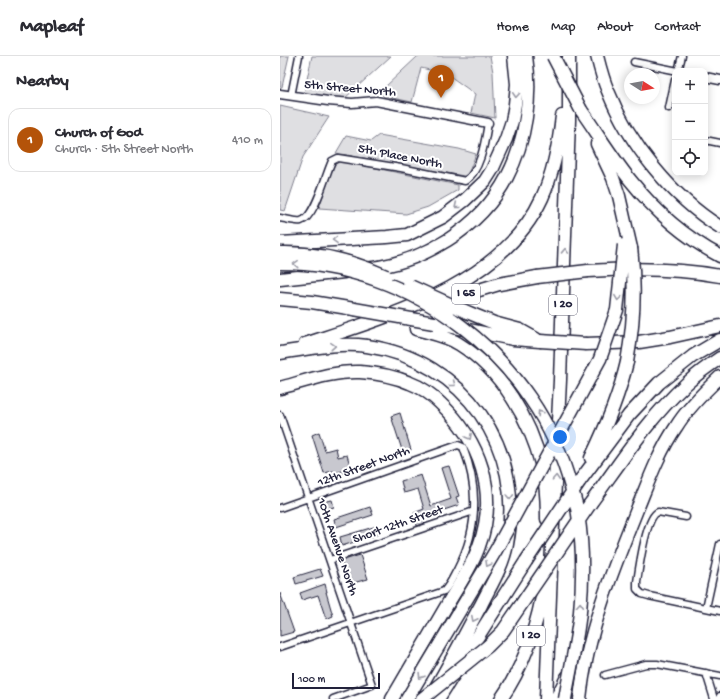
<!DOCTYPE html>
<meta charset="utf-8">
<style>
:root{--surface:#fff;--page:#f7f7f7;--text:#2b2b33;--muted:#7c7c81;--line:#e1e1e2;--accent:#b45309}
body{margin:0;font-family:"Gochi Hand",sans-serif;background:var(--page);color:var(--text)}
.controls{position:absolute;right:12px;top:12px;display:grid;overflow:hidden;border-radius:8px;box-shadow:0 2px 10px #0003}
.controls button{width:36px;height:36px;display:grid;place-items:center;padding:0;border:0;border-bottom:1px solid var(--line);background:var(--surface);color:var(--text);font:20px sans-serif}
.compass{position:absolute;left:344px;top:12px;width:36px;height:36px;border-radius:50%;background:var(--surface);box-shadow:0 2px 10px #0003;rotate:101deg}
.scale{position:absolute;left:12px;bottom:10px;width:88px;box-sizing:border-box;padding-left:4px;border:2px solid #22223b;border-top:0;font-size:11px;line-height:14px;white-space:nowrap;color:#22223b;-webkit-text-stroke:3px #fff;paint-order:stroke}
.you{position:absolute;left:280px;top:381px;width:14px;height:14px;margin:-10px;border:3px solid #fff;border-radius:50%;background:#1a73e8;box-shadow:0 0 0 6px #1a73e833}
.badge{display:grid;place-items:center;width:26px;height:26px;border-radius:50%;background:var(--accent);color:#fff;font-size:13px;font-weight:700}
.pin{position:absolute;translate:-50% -33px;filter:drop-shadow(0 1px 2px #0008)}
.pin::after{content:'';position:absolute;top:21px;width:14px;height:12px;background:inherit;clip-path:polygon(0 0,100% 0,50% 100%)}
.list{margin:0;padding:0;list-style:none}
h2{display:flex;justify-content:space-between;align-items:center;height:52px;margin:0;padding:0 16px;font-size:17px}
h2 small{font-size:13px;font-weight:400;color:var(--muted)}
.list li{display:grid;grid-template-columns:26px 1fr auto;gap:12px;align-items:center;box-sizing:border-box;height:64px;margin:0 8px 8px;padding:0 8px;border:1px solid var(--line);border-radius:12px}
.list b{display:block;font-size:15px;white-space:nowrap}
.list p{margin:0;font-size:13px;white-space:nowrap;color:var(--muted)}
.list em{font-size:13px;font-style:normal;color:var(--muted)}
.icon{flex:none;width:22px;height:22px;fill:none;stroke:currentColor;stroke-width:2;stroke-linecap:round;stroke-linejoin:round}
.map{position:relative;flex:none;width:440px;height:643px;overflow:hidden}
header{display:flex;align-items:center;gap:24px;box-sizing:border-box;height:56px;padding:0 20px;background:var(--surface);border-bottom:1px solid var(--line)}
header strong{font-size:19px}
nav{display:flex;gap:22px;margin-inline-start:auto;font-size:14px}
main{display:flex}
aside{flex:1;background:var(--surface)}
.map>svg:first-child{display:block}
</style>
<header>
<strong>Mapleaf</strong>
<nav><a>Home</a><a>Map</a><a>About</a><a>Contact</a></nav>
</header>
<main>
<aside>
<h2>Nearby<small></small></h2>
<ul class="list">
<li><span class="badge">1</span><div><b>Church of God</b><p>Church · 5th Street North</p></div><em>410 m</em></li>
</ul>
</aside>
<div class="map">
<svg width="440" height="643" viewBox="0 0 440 643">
<rect width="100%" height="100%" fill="#fff"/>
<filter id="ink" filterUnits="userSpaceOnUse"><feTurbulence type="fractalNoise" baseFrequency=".025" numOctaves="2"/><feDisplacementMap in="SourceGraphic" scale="8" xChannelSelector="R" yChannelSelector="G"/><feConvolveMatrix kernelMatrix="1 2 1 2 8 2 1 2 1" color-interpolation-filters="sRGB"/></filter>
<g filter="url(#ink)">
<path fill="#dfdfe2" stroke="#80808e" d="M0 0H9L2 31H0Z
M32 0H111L64 43 24 37Z
M138 0H210L213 16 215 62 191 57 195 38 167 18 141 12 132 46 103 40 105 31Z
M0 50 49 61 23 101 5 155 0 154Z
M99 79 179 93 196 98 188 118 184 120 56 97 66 80 91 85Z
M61 105 178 129V134L148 151 126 158 39 152 52 113 56 107Z"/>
<path fill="#c8c8cf" stroke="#22223b" d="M120 357 131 394 123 397 111 360Z
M39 376 45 395 56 392 58 401 67 399 72 416 64 418 63 415 55 417 54 415 44 417 32 379Z
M169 410 179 440 176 441 179 449 143 461 145 467 137 470 134 457 144 453 138 433 124 437 121 425 141 419 151 450 171 443 161 412Z
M52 444 54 451 43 454 41 446Z
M90 451 93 459 56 471 54 463Z
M97 470 99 478 62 490 60 481Z
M80 499 88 523 69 528 61 505Z
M40 513 43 520 16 528 14 521Z
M45 528 47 536H46L53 560 46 563 38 539 22 544 20 537Z
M0 537 14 576 0 580Z"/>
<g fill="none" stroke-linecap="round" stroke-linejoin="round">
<defs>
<path id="minor" d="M354 6 398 15
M398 15 402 0
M11 40 19 0
M389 52 395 24
M425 84 440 87
M0 162C6 163 15 166 21 165 35 162 46 117 52 105L58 102 121 112 185 125C201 115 205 85 208 67
M0 359 92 629 53 643
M0 452 178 389 183 391C199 432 198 474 177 514 173 521 170 529 164 535L0 591
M406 461 378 456C366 460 359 513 357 526V533L362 538 369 540 440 555
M50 504 194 455
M426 552 440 488
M426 617 434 643
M325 619 366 608H377L440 620
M439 643 440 640"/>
<path id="tertiary" d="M425 21 440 24
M0 38 48 45 72 47 96 45 208 67"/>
<path id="motorway" d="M317 0C320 12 323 24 328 35 349 88 392 141 440 171
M301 54C318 78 333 103 351 125 375 155 406 182 440 200
M317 88 333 122 339 140 351 192
M0 187 107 181 127 179 163 161 185 144 205 125 212 114 226 83 232 65 235 48 237 28 234 0
M85 213C142 207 200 173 227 121 246 85 252 40 246 0
M308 215C352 212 397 212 440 220
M0 223 64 216
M0 243 32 246 74 253
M156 247 219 228 257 221
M187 256 214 267 240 274 256 283
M154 267 233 283 260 285
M136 273C150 277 167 280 179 288 222 315 250 363 262 411 266 427 267 446 267 463
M25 288C109 260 222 229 262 142 274 115 279 88 282 60
M306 288 359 286 390 281 440 270
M0 297C28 293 58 286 87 290 184 304 246 392 227 488 223 510 211 529 201 549 186 576 172 604 156 631
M0 332C26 325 53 315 80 316 96 317 116 321 130 327 141 331 152 339 160 347 200 384 219 437 199 490 192 511 178 530 167 549 149 580 131 611 112 643
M311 402C326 371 339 340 347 306
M299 426 349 359 379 327 413 300 440 284
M310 448C340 407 368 363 406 328 416 319 428 310 440 302
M158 643 246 505
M221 643C245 609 258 566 265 526
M266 643 272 489 280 324 289 64V0
M276 643 287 621
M300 643C307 576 333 513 358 451 369 424 379 396 396 371 407 353 424 336 440 321"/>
</defs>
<use href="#minor" stroke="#22223b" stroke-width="9"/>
<use href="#tertiary" stroke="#22223b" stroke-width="11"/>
<use href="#motorway" stroke="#22223b" stroke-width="15"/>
<use href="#minor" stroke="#fff" stroke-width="6"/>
<use href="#tertiary" stroke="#fff" stroke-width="8"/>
<use href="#motorway" stroke="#fff" stroke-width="12"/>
<defs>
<path id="motorway-bridge" d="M273 0 301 54
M0 197C37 196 73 205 106 220
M0 207C133 207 257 303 291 431 294 440 297 449 298 458 303 489 303 525 300 556 297 585 290 614 285 643
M257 221 308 215
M130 230 187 256
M74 253 154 267
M260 285 306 288
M347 306C354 268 356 231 351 192
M246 505 299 426
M127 643 216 494 320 303 337 254 344 189
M142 643 208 590 223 575 310 448"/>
</defs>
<use href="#motorway-bridge" stroke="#22223b" stroke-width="15" stroke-linecap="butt"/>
<use href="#motorway-bridge" stroke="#fff" stroke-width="12"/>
</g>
<defs><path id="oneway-chevron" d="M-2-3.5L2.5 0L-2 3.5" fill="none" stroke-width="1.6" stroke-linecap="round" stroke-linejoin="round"/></defs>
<g stroke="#9c9ca7">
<use href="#oneway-chevron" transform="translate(236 39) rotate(94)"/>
<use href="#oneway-chevron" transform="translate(177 150) rotate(141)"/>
<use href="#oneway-chevron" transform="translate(55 184) rotate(178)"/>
<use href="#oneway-chevron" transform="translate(285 195) rotate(-88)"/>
<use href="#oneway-chevron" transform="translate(16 208) rotate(-177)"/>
<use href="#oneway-chevron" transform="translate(338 242) rotate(98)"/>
<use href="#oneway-chevron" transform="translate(53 290) rotate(-4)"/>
<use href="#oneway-chevron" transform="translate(173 328) rotate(38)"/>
<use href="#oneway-chevron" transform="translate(260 357) rotate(-123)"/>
<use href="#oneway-chevron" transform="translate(189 381) rotate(61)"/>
<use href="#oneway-chevron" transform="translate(276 422) rotate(-87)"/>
<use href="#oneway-chevron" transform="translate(230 441) rotate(87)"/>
<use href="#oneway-chevron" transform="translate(208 508) rotate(120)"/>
<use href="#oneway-chevron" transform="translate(300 549) rotate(-86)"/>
<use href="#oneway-chevron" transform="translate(194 563) rotate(117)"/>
<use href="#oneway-chevron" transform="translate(141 620) rotate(122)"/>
</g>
</g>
<g text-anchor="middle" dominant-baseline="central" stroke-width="4" stroke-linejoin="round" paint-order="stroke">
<g fill="#fff" stroke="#646476" stroke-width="1">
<rect x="172" y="228" width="28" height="20" rx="3"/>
<rect x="269" y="239" width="28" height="20" rx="3"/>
<rect x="237" y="570" width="28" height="20" rx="3"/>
</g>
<g font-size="12" font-weight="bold" fill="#22223b">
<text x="186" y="238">I 65</text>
<text x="283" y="249">I 20</text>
<text x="251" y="580">I 20</text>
</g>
<g font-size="13" fill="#22223b" stroke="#fff">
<text transform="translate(70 33) rotate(5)">5th Street North</text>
<text transform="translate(120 101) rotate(11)">5th Place North</text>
<text transform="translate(84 411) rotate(-20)">12th Street North</text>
<text transform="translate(118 469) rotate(-19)">Short 12th Street</text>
<text transform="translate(57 491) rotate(71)">10th Avenue North</text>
</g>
</g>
</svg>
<div class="controls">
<button>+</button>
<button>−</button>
<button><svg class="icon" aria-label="locate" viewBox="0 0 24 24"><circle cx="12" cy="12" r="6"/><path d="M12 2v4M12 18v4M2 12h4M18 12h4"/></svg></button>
</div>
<svg class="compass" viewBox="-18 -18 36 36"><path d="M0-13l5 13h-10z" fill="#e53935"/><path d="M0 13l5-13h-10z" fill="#7c7c81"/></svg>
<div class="scale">100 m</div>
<div class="you"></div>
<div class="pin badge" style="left:161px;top:42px">1</div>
</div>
</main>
